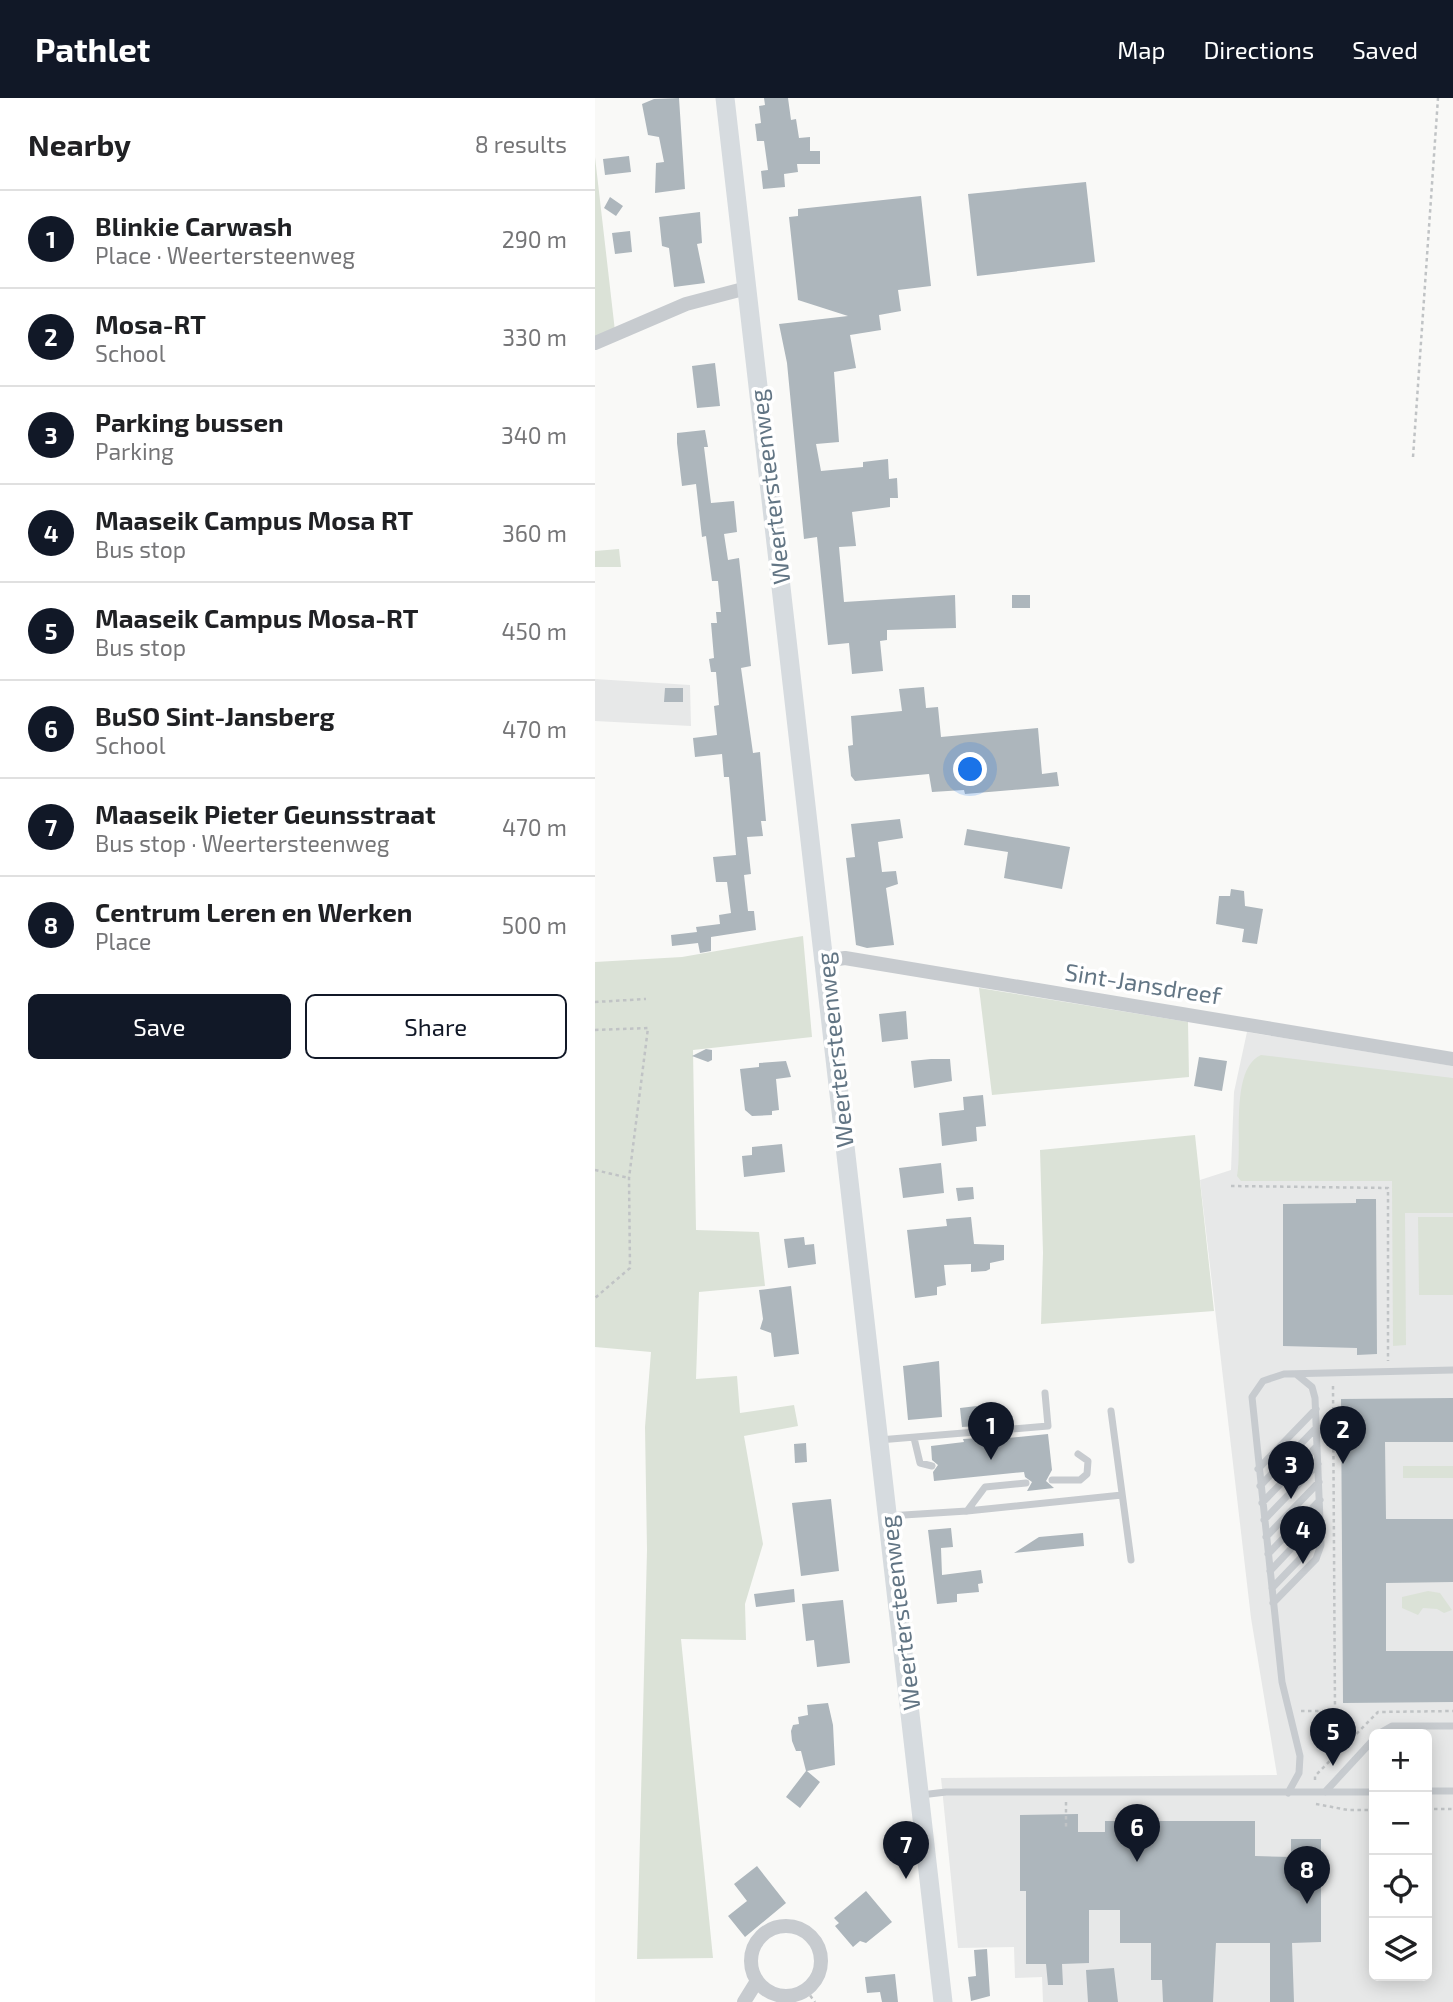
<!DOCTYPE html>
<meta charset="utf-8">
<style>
:root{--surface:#fff;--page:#f6f6f6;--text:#202124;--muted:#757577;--line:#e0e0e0;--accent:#111827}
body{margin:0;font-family:"Exo 2",sans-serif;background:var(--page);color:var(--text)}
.controls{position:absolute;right:21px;bottom:21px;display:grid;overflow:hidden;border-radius:10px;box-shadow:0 4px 18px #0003}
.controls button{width:63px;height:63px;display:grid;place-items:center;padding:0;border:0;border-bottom:2px solid var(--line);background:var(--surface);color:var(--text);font:35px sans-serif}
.you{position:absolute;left:376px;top:672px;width:24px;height:24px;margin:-18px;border:5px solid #fff;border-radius:50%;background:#1a73e8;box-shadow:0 0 0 10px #1a73e833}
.badge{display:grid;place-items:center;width:46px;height:46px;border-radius:50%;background:var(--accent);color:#fff;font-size:23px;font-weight:700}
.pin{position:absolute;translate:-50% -58px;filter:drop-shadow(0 2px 4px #0008)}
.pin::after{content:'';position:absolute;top:37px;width:24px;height:21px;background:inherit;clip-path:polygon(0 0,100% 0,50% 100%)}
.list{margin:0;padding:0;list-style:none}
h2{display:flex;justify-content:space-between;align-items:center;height:91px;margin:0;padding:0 28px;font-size:30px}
h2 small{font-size:23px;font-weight:400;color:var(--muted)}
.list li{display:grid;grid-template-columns:46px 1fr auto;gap:21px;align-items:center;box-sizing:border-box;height:98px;padding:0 28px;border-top:2px solid var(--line)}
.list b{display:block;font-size:26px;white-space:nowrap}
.list p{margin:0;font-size:23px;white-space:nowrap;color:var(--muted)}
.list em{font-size:23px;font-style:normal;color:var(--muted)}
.actions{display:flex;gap:14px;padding:21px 28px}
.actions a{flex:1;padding:16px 0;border:2px solid var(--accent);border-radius:10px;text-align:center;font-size:24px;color:var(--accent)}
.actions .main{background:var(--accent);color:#fff}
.icon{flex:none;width:38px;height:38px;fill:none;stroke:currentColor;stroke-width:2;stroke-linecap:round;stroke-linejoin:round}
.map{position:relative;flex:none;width:858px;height:1904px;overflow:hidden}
header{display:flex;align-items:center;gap:42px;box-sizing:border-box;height:98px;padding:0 35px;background:var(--accent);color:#fff}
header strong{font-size:33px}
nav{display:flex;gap:38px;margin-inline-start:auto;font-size:24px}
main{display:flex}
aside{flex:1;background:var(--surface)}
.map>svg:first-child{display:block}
</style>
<header>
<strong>Pathlet</strong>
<nav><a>Map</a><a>Directions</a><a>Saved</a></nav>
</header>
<main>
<aside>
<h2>Nearby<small>8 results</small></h2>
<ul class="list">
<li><span class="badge">1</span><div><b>Blinkie Carwash</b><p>Place · Weertersteenweg</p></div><em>290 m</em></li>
<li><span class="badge">2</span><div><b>Mosa-RT</b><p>School</p></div><em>330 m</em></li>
<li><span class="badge">3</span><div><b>Parking bussen</b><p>Parking</p></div><em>340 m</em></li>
<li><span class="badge">4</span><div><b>Maaseik Campus Mosa RT</b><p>Bus stop</p></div><em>360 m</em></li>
<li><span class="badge">5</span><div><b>Maaseik Campus Mosa-RT</b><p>Bus stop</p></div><em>450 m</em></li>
<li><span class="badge">6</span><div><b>BuSO Sint-Jansberg</b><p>School</p></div><em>470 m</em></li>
<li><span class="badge">7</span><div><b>Maaseik Pieter Geunsstraat</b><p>Bus stop · Weertersteenweg</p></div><em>470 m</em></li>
<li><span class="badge">8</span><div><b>Centrum Leren en Werken</b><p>Place</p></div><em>500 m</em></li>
</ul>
<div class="actions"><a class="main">Save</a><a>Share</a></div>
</aside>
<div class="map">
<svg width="858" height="1904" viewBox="0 0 858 1904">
<rect width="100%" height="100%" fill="#f9f9f7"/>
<path fill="#e7e8e8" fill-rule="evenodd" d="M0 581 95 587 96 628 0 623Z
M652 934 858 968V1904H448L447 1879 420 1880 419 1849 363 1850 346 1680 682 1677 656 1520 605 1082 636 1072 639 994ZM779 1636H832V1878H779Z"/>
<path fill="#dbe2d7" d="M0 59 20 233 0 240Z
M24 451 26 469H0V453Z
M208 838 217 939 98 952 101 1132 164 1134 170 1188 104 1194 101 1281 142 1278 145 1315 199 1307 203 1328 149 1338 168 1446 150 1506 151 1542 86 1541 118 1860 42 1861 52 1452 50 1329 56 1254 0 1249V864L87 859Z
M384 890 593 924 594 979 397 997Z
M666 957 858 980V1115H810L811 1247 798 1248 797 1083H646L642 1078C648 1047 634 971 666 957Z
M600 1037 619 1213 446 1226 448 1155 445 1052Z
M823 1119H858V1197H824Z
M808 1368H858V1380H808Z
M833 1493 845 1495 857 1512 849 1515 842 1511 828 1510 823 1517 807 1510V1499Z"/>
<path fill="#adb6bc" d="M84 0 90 91 60 95 61 65 69 64 64 39 53 37 47 6 59 1Z
M169 0H193L196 22 201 21 204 40 215 39V53H225V66H202L203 74 189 76 190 89 168 91 166 73 173 72 169 43H162L160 26 166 25 164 8 170 7Z
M34 58 36 74 10 77 8 61Z
M491 84 500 164 382 178 373 96Z
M326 98 336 188 303 192 306 213 284 217 286 232 255 237 261 270 239 274 244 344 221 346 226 373 268 369V364L293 361 294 381 302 380 303 400H295V409L257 414 261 448 244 449 249 504 360 497 361 530 292 532V542L285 543 288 573 257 576 254 545 233 547 222 439 209 441 192 265 184 226 253 218 203 202 194 119 203 118V111Z
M15 99 28 108 21 118 9 110Z
M105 114 107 145 102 146 110 185 79 189 74 150 67 148 64 119Z
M35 133 37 154 20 156 17 135Z
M120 265 125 308 102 310 97 268Z
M110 332 113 349H109L116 405 139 403 142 434 129 436 133 462 144 460 156 568 146 570 158 655 165 654 171 723H166L168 738 152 739 156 776 149 777 153 813H159L161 832 116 839V853L105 855 103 845 77 848 76 837 102 834 101 829 125 826 124 817 136 815 132 784H121L118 759 141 757 134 679H129L127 656 100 659 98 640 122 637 119 608 124 607 121 574H116L114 561 119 560 116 525H122L121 514H126L123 483H117L111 438 107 439 101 386 87 388 82 345V335Z
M417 497H435V510H417Z
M329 589 331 610 343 609 346 639 443 630 447 676 462 674 464 688 370 696 369 692 337 694 334 676 260 683 256 678 253 648 258 647 256 618 307 613 304 591Z
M70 590H88V604H69Z
M305 721 308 740 283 744 287 774 301 773 303 786 291 790 299 847 272 850 261 847 251 760 260 759 256 726Z
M372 731 475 749 467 791 409 780 413 754 369 747Z
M636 791 649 793 650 808 668 811 662 846 647 844 649 831 621 826 624 798H635Z
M311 913 313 941 287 944 284 916Z
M111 951 117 952V962L113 964 97 958Z
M604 959 632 963 627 993 599 988Z
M336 961H355L357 983 319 990 316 963Z
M191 963 196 979 181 981 184 1012 177 1013V1017L157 1018 150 1012 145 971 164 969V965Z
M388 997 391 1028 381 1029 382 1043 347 1048 344 1015 369 1012 368 999Z
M187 1046 190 1074 149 1079 147 1058 157 1057V1049Z
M346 1065 349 1095 308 1100 304 1070Z
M378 1089 379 1101 363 1103 361 1090Z
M761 1101H781L782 1256 762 1257V1250L688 1248V1106L761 1105Z
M376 1119 379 1146 409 1147V1162L395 1165V1171L391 1173 376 1174V1166L349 1167 351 1187 342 1189V1197L320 1200 312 1132 352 1128 351 1121Z
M209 1139 210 1147 219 1146 221 1166 193 1170 189 1141Z
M196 1188 204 1256 179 1259 176 1235 165 1231 168 1221 164 1192Z
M344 1263 347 1319 313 1322 308 1268Z
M858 1300V1344H790L791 1421H858V1484L791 1485V1553H858V1604L748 1605 746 1301Z
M382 1308 384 1328 367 1329 365 1310Z
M453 1336 457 1372 451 1383 459 1390 432 1393 437 1384 430 1379 429 1374 339 1383 338 1374 343 1367 337 1362 336 1348 369 1344 368 1341 385 1340V1343Z
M211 1345 212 1364 200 1365 199 1346Z
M236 1401 244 1473 206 1478 197 1405Z
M356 1430 358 1449 346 1450 347 1477 386 1472 388 1485 383 1486 384 1494 362 1496V1504L342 1506 333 1432Z
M488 1435 489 1448 419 1455 444 1439Z
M199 1491 200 1504 161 1509 159 1496Z
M248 1502 255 1565 222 1569 219 1542 211 1543 207 1506Z
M233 1605 238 1627 240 1667 212 1673 225 1684 205 1710 191 1699 211 1673 206 1653H201L197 1643 196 1633 198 1627 204 1626 203 1619 213 1617 212 1607Z
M483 1716V1734H510V1723H660V1758L696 1759V1741H726V1844L697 1845 699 1904H675V1845H621L618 1904H568L567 1882H556V1845H525V1812H494V1865L467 1866 468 1887H453L451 1866H431V1793H425V1717Z
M162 1768 191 1805 150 1839 133 1818 152 1803 139 1786Z
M271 1793 297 1824 271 1845 265 1843 258 1849 240 1828 244 1825 239 1820Z
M392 1851 395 1898 376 1903 373 1879 381 1878 379 1852Z
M519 1870 523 1904H493L491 1872Z
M300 1876 303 1904H287L285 1894 272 1895 270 1879Z"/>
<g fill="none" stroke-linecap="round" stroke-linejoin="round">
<path stroke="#c0c3c5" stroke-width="2.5" stroke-dasharray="3.5 3.5" stroke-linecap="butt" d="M818 359 843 0
M0 904 51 901
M0 932 53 930 34 1080 35 1170 0 1200
M0 1072 34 1080
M636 1088 793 1090V1263
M738 1288 740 1613
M706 1613H745
M720 1682V1678L783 1614 858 1613
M471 1704V1729
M721 1706 753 1712H779
M832 1711H858
M211 1892 220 1904"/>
<path stroke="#c7cbcf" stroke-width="7" d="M516 1313 536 1462
M319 1340 325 1365 337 1368
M284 1342 453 1328 450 1295
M663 1371 721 1311
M457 1382H485L492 1376 493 1363 483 1356
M665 1388 722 1329
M667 1405 722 1348
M372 1413 390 1389 431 1385
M293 1418 372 1413 527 1397
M669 1422 723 1366
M671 1439 724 1384
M673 1456 725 1402
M675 1473 725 1420
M677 1490 726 1439
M678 1505 721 1461 726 1447 720 1300 717 1289 701 1276
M783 1636 797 1628H858
M832 1693H858
M730 1694 779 1641
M693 1695 704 1675 705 1658 687 1584 657 1299 668 1283 689 1276 858 1272
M326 1697 351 1694H779"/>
<path stroke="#c7cbcf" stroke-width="14" d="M0 245 91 206 152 190
M229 863 250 860 858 961
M156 1863a35 35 0 1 1 70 0a35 35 0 1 1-70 0Z
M149 1904 162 1883"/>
<path stroke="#d6dbdf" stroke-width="19" d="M130 0 348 1904"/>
</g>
<g text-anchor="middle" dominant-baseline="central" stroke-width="7" stroke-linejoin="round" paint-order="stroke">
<g font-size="24" fill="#627584" stroke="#fff">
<text transform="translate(174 389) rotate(-97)">Weertersteenweg</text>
<text transform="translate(548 885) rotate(9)">Sint-Jansdreef</text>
<text transform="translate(239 952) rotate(-96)">Weertersteenweg</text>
<text transform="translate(304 1515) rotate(-97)">Weertersteenweg</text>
</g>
</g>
</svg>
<div class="controls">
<button>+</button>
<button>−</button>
<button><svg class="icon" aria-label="locate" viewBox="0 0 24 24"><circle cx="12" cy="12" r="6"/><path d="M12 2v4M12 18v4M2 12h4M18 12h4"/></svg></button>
<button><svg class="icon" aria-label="layers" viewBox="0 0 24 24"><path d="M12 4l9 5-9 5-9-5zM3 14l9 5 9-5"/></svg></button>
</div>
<div class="you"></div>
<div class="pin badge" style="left:396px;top:1362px">1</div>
<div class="pin badge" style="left:748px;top:1366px">2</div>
<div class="pin badge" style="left:696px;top:1401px">3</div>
<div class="pin badge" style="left:708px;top:1466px">4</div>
<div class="pin badge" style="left:738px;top:1668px">5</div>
<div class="pin badge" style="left:542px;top:1764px">6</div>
<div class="pin badge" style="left:311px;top:1781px">7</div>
<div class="pin badge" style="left:712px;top:1806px">8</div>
</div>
</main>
